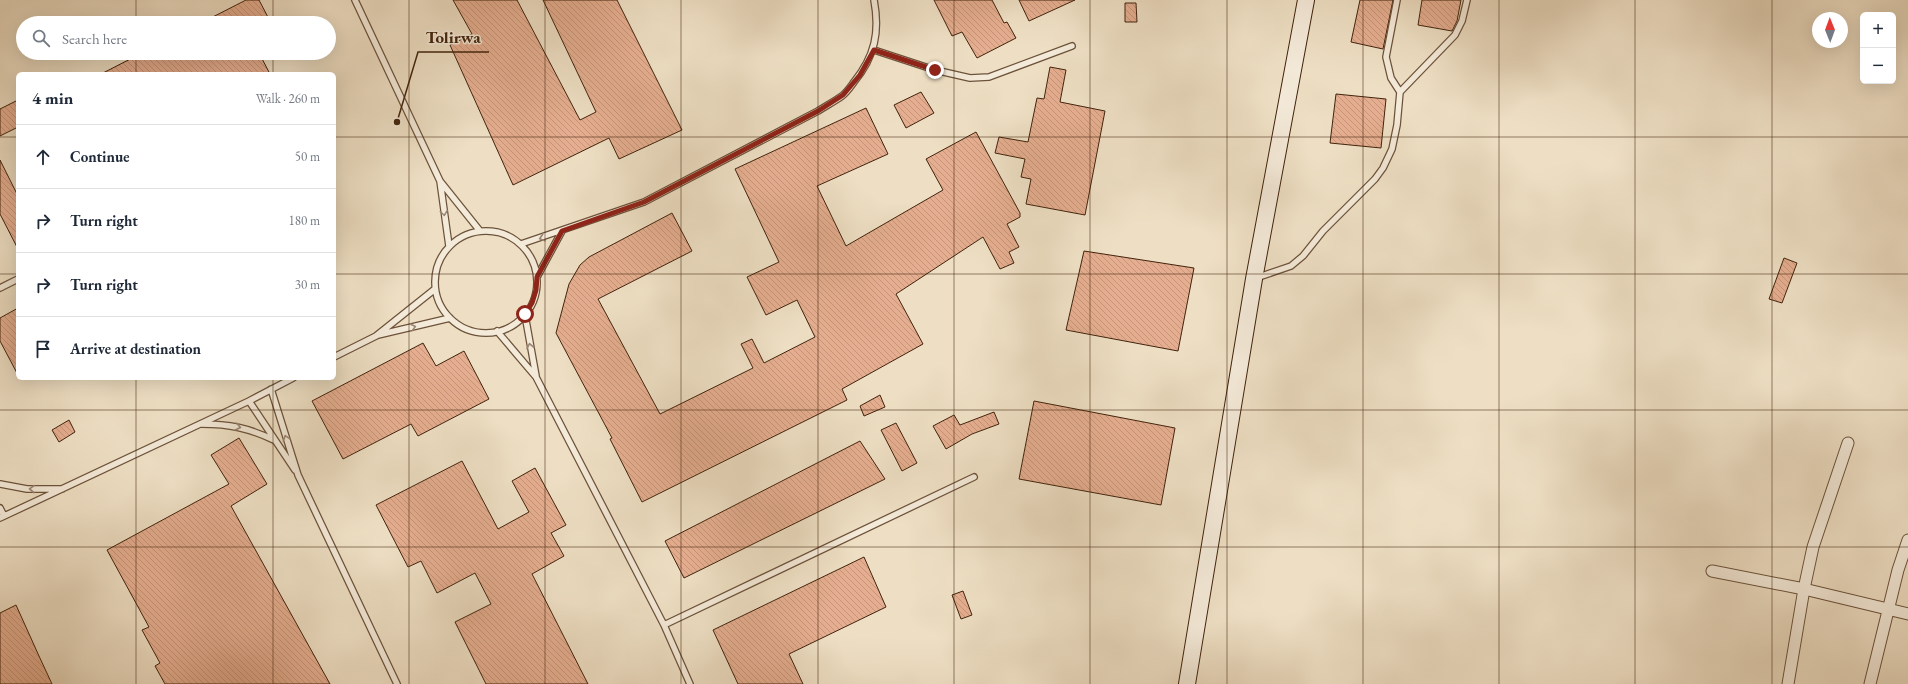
<!DOCTYPE html>
<meta charset="utf-8">
<style>
:root{--surface:#fff;--page:#f2f2f3;--text:#1f2937;--muted:#747a83;--line:#e0e1e3}
body{margin:0;font-family:"EB Garamond",serif;background:var(--page);color:var(--text)}
.controls{position:absolute;right:12px;top:12px;display:grid;overflow:hidden;border-radius:6px;box-shadow:0 4px 16px #0002}
.controls button{width:36px;height:36px;display:grid;place-items:center;padding:0;border:0;border-bottom:1px solid var(--line);background:var(--surface);color:var(--text);font:20px sans-serif}
.compass{position:absolute;left:1812px;top:12px;width:36px;height:36px;border-radius:50%;background:var(--surface);box-shadow:0 4px 16px #0002;rotate:359deg}
.stop{position:absolute;width:12px;height:12px;margin:-9px;border:3px solid #8f2418;border-radius:50%;background:#fff}
.stop.end{background:#8f2418;border-color:#fff;box-shadow:0 1px 4px #0008}
.list{margin:0;padding:0;list-style:none}
h2{display:flex;justify-content:space-between;align-items:center;height:52px;margin:0;padding:0 16px;font-size:17px}
h2 small{font-size:13px;font-weight:400;color:var(--muted)}
.list li{display:grid;grid-template-columns:26px 1fr auto;gap:12px;align-items:center;box-sizing:border-box;height:64px;padding:0 16px;border-top:1px solid var(--line)}
.list b{display:block;font-size:15px;white-space:nowrap}
.list em{font-size:13px;font-style:normal;color:var(--muted)}
.icon{flex:none;width:22px;height:22px;fill:none;stroke:currentColor;stroke-width:2;stroke-linecap:round;stroke-linejoin:round}
.map{position:relative;flex:none;width:1908px;height:684px;overflow:hidden}
.search{position:absolute;background:var(--surface);box-shadow:0 4px 16px #0002;left:16px;top:16px;width:320px;height:44px;display:flex;align-items:center;gap:10px;box-sizing:border-box;padding:0 14px;border-radius:22px;color:var(--muted);font-size:15px}
.panel{position:absolute;background:var(--surface);box-shadow:0 4px 16px #0002;left:16px;top:72px;width:320px;height:308px;border-radius:6px}
.map>svg:first-child{display:block}
</style>
<div class="map">
<svg width="1908" height="684" viewBox="0 0 1908 684">
<defs>
<pattern id="building-back-hatch" width="6" height="6" patternUnits="userSpaceOnUse"><rect width="6" height="6" fill="#e5ae90"/><path d="M-1 5l2 2M0 0l6 6M5-1l2 2" fill="none" stroke="#c6957b"/></pattern>
</defs>
<rect width="100%" height="100%" fill="#eedfc4"/>
<filter id="stains"><feTurbulence type="fractalNoise" baseFrequency=".005" numOctaves="4"/><feColorMatrix values="0 0 0 0 .2 0 0 0 0 .09 0 0 0 0 .02 0 0 0 .5 -.17"/></filter>
<radialGradient id="worn" r=".72"><stop offset=".6" stop-color="#630" stop-opacity="0"/><stop offset="1" stop-color="#630" stop-opacity=".3"/></radialGradient>
<path fill="url(#building-back-hatch)" stroke="#41230c" d="M246 0H259L271 23H201Z
M453 0H517L580 120 596 112 543 0H617L682 130 619 159 609 138 513 185 450 45 472 34Z
M934 0H992L1004 23 1007 22 1016 38 977 58 962 32 952 36Z
M1019 0H1075L1029 21Z
M1360 0H1393L1383 49 1351 42Z
M1422 0H1461L1457 21 1452 31 1418 25Z
M1125 3H1136L1137 22H1125Z
M142 53H259L270 74H101Z
M1050 67 1066 70 1060 102 1105 111 1085 215 1026 204 1031 179 1021 177 1025 159 995 153 999 137 1028 142 1037 98 1044 99Z
M921 92 934 113 906 128 894 105Z
M1336 94 1386 99 1381 148 1330 143Z
M18 100V127L0 136V109Z
M866 108 888 154 817 186 846 246 943 190 926 159 976 132 1020 213V217L1007 224 1019 247 1009 252 1014 263 1000 269 983 237 896 294 923 344 842 389 847 400 642 502 610 439 612 438 556 333 569 284 580 265 589 257 672 213 692 251 598 299 660 414 753 368 741 344 752 339 764 363 815 337 797 300 766 315 747 277 779 262 735 169Z
M0 160 18 196V249L0 214Z
M1084 251 1194 268 1178 351 1066 330Z
M1784 258 1797 263 1782 303 1769 299Z
M18 308V375L0 341V318Z
M423 343 436 366 464 351 489 399 418 436 411 424 343 459 312 401Z
M880 395 885 407 864 416 860 406Z
M1034 401 1175 428 1161 505 1019 479Z
M994 412 999 424 972 434 946 449 933 426 954 415 960 425Z
M69 420 75 432 59 442 52 430Z
M896 423 917 463 902 471 881 430Z
M239 438 267 484 231 506 330 684H165L155 666 160 663 142 630 149 627 107 550 229 484 211 455Z
M860 441 885 479 684 578 665 541Z
M462 461 498 529 529 512 512 481 535 468 566 525 551 533 564 556 532 574 588 684H486L455 622 491 604 475 573 437 593 421 561 408 567 376 505Z
M864 557 886 607 789 654 803 684H738L713 630Z
M963 591 972 615 961 619 952 595Z
M16 605 39 656 52 684H0V613Z"/>
<g fill="none" stroke-linecap="round" stroke-linejoin="round">
<defs>
<path id="service" d="M355 0 440 181 480 231
M1397 0 1386 57 1391 78 1400 92
M874 50 935 70 970 78 989 77 1072 46
M440 181 449 246
M435 282a51 51 0 1 1 102 0a51 51 0 1 1-102 0Z
M521 244 644 202 818 111C826 106 835 101 842 96 847 92 851 86 854 82 875 56 880 32 874 0
M537 277 562 231
M1256 278 1291 266 1303 256 1323 231 1375 179 1383 168 1392 149 1397 125 1400 92 1455 35 1462 21 1467 0
M0 288 18 279
M525 315 536 376
M497 331 536 377 664 625 690 684
M378 335 450 318
M334 357 376 336 435 289
M271 389 298 475 397 684
M249 401 295 470
M201 424C230 424 248 428 274 440
M0 484 27 489H62
M0 508 4 516
M0 518 249 401 293 378
M664 625 974 477"/>
<path id="minor" d="M1712 571 1804 589 1908 614
M1788 684 1804 589 1813 547 1848 443
M1870 684 1898 570 1908 540"/>
<path id="secondary" d="M1187 684 1254 279 1306 0"/>
</defs>
<use href="#service" stroke="#6c523a" stroke-width="8"/>
<use href="#minor" stroke="#6c523a" stroke-width="13"/>
<use href="#secondary" stroke="#41230c" stroke-width="18"/>
<use href="#service" stroke="#f4ead9" stroke-width="5.5"/>
<use href="#minor" stroke="#f4ead9" stroke-width="11"/>
<use href="#secondary" stroke="#f4ead9" stroke-width="16"/>
</g>
<defs><path id="oneway-chevron" d="M-2-3.5L2.5 0L-2 3.5" fill="none" stroke-width="1.6" stroke-linecap="round" stroke-linejoin="round"/></defs>
<g stroke="#9a8672">
<use href="#oneway-chevron" transform="translate(444 213) rotate(82)"/>
<use href="#oneway-chevron" transform="translate(542 238) rotate(162)"/>
<use href="#oneway-chevron" transform="translate(413 327) rotate(-14)"/>
<use href="#oneway-chevron" transform="translate(530 346) rotate(-101)"/>
<use href="#oneway-chevron" transform="translate(238 427) rotate(12)"/>
<use href="#oneway-chevron" transform="translate(286 438) rotate(-108)"/>
<use href="#oneway-chevron" transform="translate(32 489) rotate(-179)"/>
</g>
<g fill="none" stroke-linecap="round" stroke-linejoin="round">
<path stroke="#8f2418" stroke-width="5" d="M525 314 532 303 536 290 537 277 562 231 644 202 818 111 843 95 860 75 874 50 935 70"/>
</g>
<path fill="none" stroke="#41230c" stroke-width="1" stroke-opacity="0.55" d="M136 0V23M273 0V23M409 0V684M545 0V684M681 0V684M818 0V684M954 0V684M1090 0V684M1227 0V684M1363 0V684M1499 0V684M1635 0V684M1772 0V684M136 53V74M273 53V74M0 137H18M334 137H1908M0 274H18M334 274H1908M136 378V684M273 378V684M0 410H1908M0 547H1908"/>
<path fill="none" stroke="#41230c" stroke-width="1.5" d="M397 122L418 52H489"/>
<circle fill="#41230c" stroke="#f4ead9" stroke-width="1.5" cx="397" cy="122" r="4"/>
<g font-size="17" text-anchor="middle" font-weight="bold" fill="#41230c" stroke="#f4ead9" stroke-width="3" stroke-linejoin="round" paint-order="stroke">
<text x="453" y="43">Tolirwa</text>
</g>
<rect width="100%" height="100%" filter="url(#stains)"/>
<rect width="100%" height="100%" fill="url(#worn)"/>
</svg>
<div class="controls">
<button>+</button>
<button>−</button>
</div>
<svg class="compass" viewBox="-18 -18 36 36"><path d="M0-13l5 13h-10z" fill="#e53935"/><path d="M0 13l5-13h-10z" fill="#747a83"/></svg>
<div class="stop" style="left:525px;top:314px"></div>
<div class="stop end" style="left:935px;top:70px"></div>
<div class="search"><svg class="icon" aria-label="search" viewBox="0 0 24 24"><circle cx="10" cy="10" r="6"/><path d="M15 15l6 6"/></svg>Search here</div>
<section class="panel">
<h2>4 min<small>Walk · 260 m</small></h2>
<ul class="list">
<li><svg class="icon" aria-label="ahead" viewBox="0 0 24 24"><path d="M12 20V5M6 11l6-6 6 6"/></svg><div><b>Continue</b></div><em>50 m</em></li>
<li><svg class="icon" aria-label="right" viewBox="0 0 24 24"><path d="M7 20v-9h11M14 6l5 5-5 5"/></svg><div><b>Turn right</b></div><em>180 m</em></li>
<li><svg class="icon" aria-label="right" viewBox="0 0 24 24"><path d="M7 20v-9h11M14 6l5 5-5 5"/></svg><div><b>Turn right</b></div><em>30 m</em></li>
<li><svg class="icon" aria-label="arrive" viewBox="0 0 24 24"><path d="M6 21V4h12l-3 4 3 4H6"/></svg><div><b>Arrive at destination</b></div></li>
</ul>
</section>
</div>
